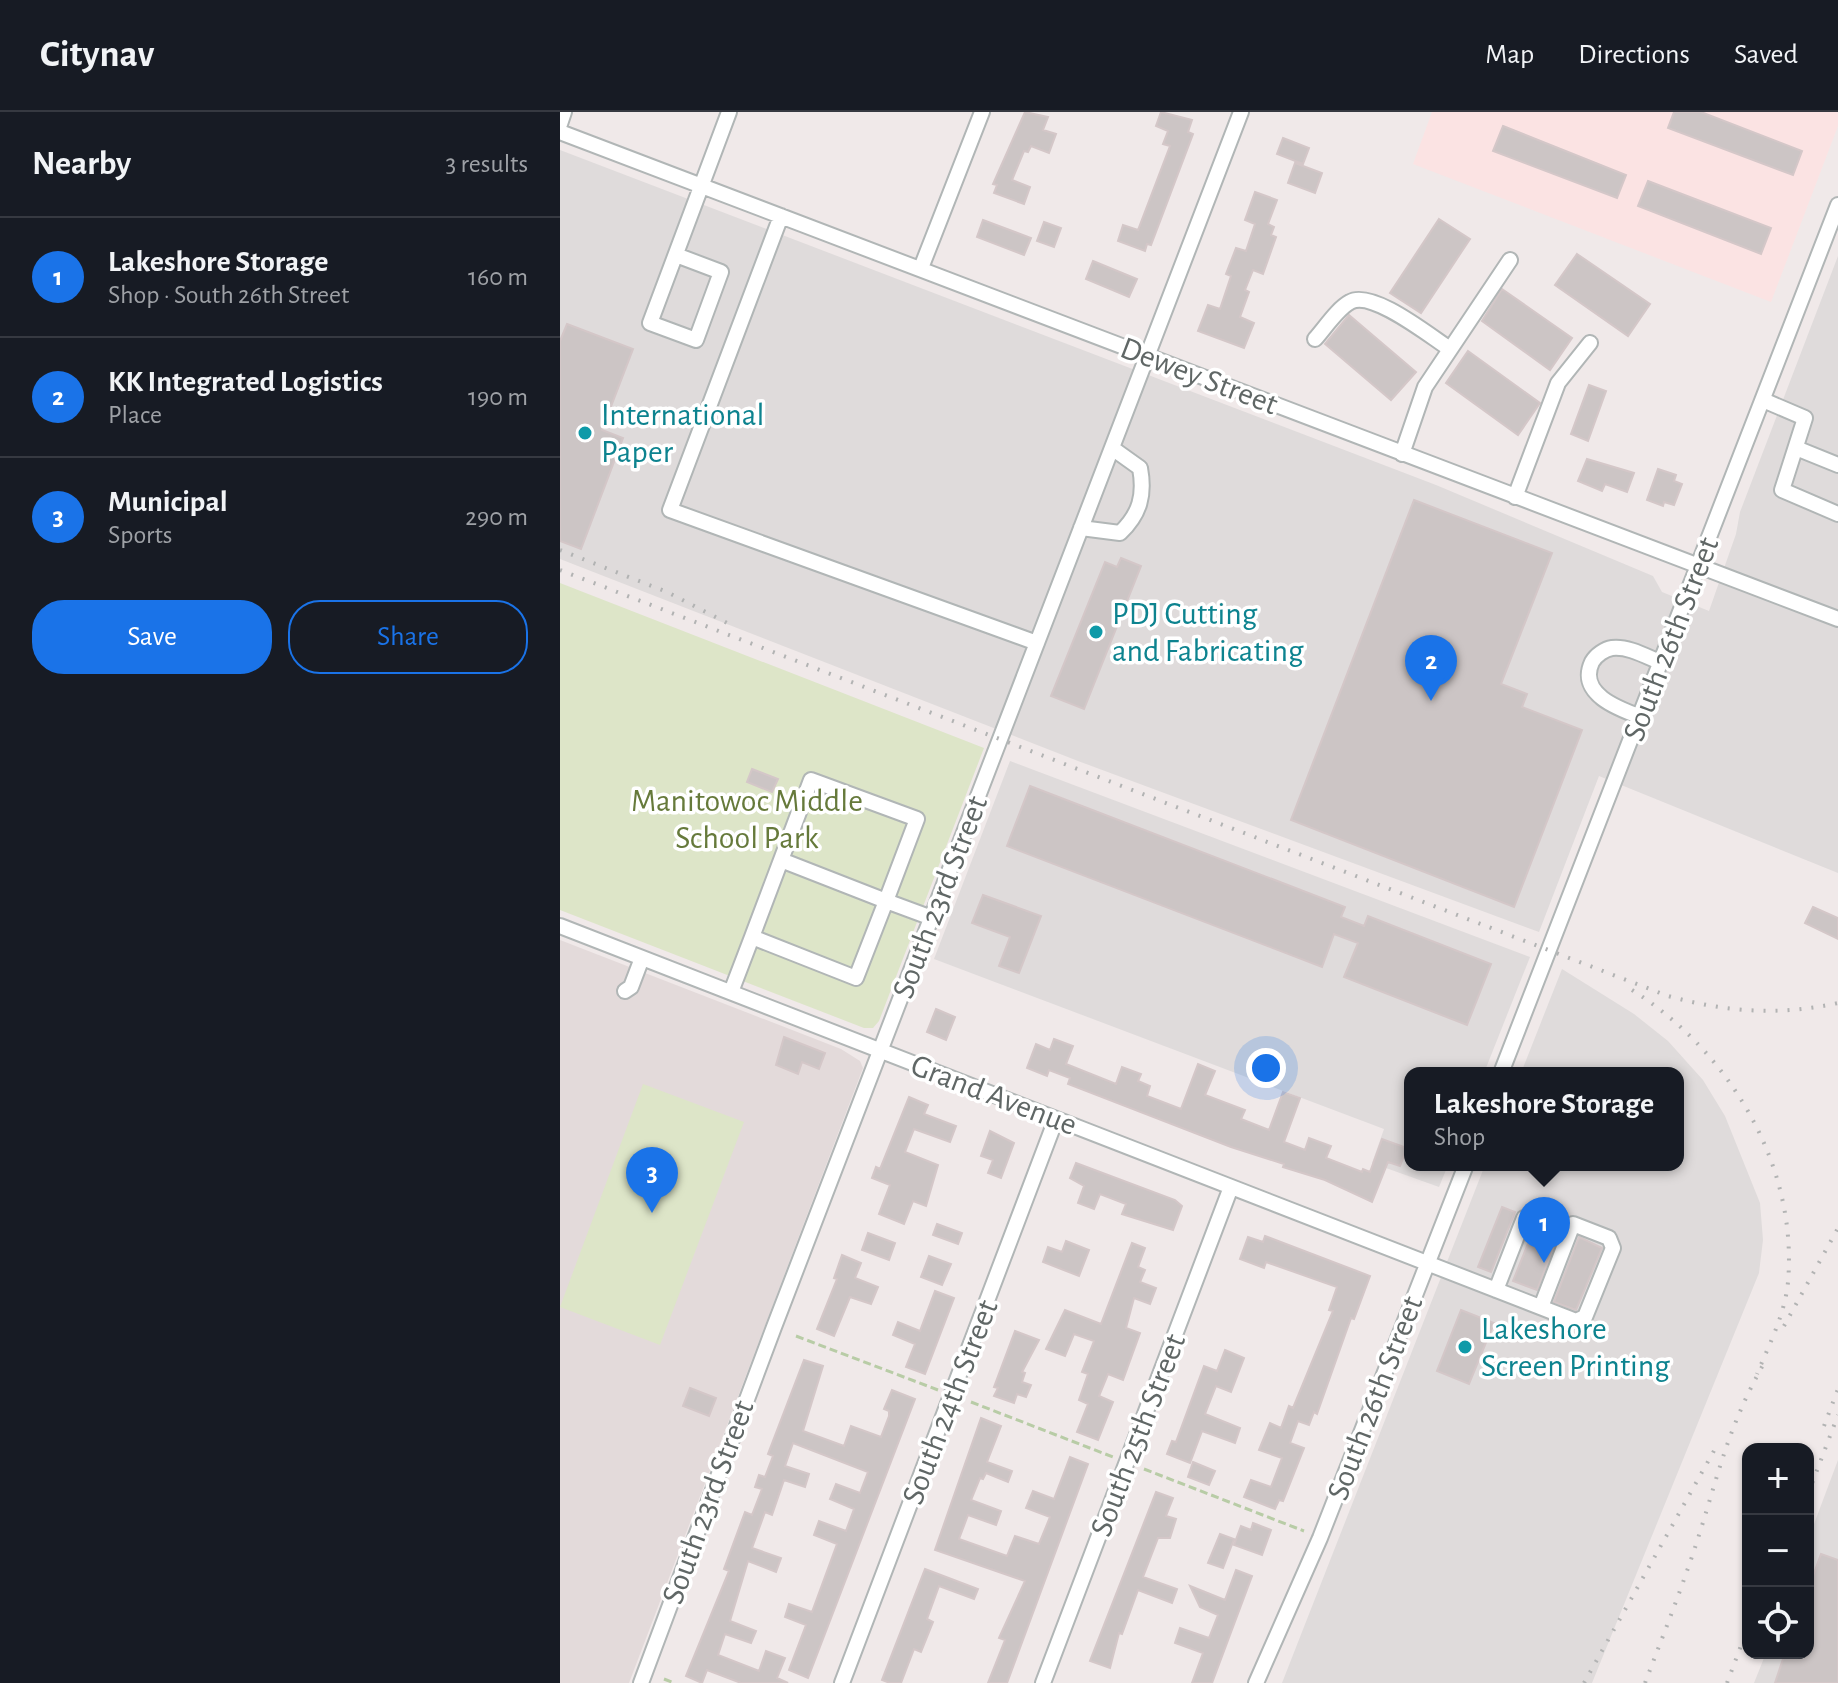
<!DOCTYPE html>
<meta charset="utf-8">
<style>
:root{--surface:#171b24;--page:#242831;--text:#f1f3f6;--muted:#9ea1a6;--line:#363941;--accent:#1a73e8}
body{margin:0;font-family:"Alegreya Sans",sans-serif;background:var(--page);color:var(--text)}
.controls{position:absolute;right:24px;bottom:24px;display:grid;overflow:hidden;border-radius:16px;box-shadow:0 2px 6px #0004}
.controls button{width:72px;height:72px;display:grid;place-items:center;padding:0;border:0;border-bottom:2px solid var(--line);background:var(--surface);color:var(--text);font:40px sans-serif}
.you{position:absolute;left:706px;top:956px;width:28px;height:28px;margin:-20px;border:6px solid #fff;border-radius:50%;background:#1a73e8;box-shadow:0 0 0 12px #1a73e833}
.badge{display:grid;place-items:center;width:52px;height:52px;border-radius:50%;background:var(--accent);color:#fff;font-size:26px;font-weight:700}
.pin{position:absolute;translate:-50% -66px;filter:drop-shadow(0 2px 4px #0008)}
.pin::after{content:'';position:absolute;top:42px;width:28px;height:24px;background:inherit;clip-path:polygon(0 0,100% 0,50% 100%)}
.popup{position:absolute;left:844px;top:955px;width:280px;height:104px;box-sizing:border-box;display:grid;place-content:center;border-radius:16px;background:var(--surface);filter:drop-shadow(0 2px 6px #0005);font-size:26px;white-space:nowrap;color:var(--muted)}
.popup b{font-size:30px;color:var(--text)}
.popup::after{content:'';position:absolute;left:50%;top:100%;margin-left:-16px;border:16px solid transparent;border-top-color:var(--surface)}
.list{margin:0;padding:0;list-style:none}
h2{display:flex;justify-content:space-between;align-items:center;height:104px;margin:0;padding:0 32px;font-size:34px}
h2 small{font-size:26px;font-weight:400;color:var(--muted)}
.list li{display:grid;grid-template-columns:52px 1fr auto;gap:24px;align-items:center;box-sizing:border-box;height:120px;padding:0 32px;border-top:2px solid var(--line)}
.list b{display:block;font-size:30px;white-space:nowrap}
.list p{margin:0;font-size:26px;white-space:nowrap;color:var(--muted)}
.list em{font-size:26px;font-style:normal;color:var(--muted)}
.actions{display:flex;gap:16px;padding:24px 32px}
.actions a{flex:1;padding:18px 0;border:2px solid var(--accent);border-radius:32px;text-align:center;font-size:28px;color:var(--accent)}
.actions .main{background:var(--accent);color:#fff}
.icon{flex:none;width:44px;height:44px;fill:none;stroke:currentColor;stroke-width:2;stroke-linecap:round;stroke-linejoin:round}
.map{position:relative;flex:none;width:1278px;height:1571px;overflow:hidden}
header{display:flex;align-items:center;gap:48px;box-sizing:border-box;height:112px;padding:0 40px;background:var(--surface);border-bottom:2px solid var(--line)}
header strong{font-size:38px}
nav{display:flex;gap:44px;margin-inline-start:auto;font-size:28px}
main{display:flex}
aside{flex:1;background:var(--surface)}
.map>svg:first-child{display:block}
</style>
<header>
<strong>Citynav</strong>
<nav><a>Map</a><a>Directions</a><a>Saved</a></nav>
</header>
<main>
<aside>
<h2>Nearby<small>3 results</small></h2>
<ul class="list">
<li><span class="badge">1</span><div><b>Lakeshore Storage</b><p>Shop · South 26th Street</p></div><em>160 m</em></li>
<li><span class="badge">2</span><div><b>KK Integrated Logistics</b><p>Place</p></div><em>190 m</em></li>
<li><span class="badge">3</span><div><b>Municipal</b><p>Sports</p></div><em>290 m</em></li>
</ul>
<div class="actions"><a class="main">Save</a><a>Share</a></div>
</aside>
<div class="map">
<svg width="1278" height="1571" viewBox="0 0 1278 1571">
<rect width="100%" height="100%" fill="#f0e9e9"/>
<path fill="#fbe3e3" d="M872 0H1278V14L1211 190 853 52Z"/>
<path fill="#dfdbdb" d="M0 38 876 373 1093 464 1102 480 1149 499 1176 422 1180 400 1278 144V761L1039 664 979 820 518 649 0 447Z
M450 649 970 845 924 961H850V1053H888L879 1075 812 1051 824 1017 374 847Z
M1002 857 1074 902 1108 929 1143 968 1165 1004 1200 1091 1203 1128 1199 1161 1032 1571H722L925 1053H1118V961H961Z
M1278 1348V1571H1194L1206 1541H1248V1428Z"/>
<path fill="#e3dada" d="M0 828 281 937 300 949 303 956 69 1571H0Z"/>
<path fill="#dde5c8" d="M0 471 424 636 319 909 313 916H304L0 798Z
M83 972 184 1010 100 1233 0 1195Z"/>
<path fill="#ccc5c5" stroke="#d4c7c8" stroke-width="2" d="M465 0 488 5 483 18 496 22 489 41 471 34 468 40 464 39 452 68 470 75 464 92 434 81 437 73 433 72Z
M601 0 632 8 628 20 633 22 591 133 587 132 585 139 558 129 563 113 578 118 610 34 603 32 608 19 596 14Z
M1114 0H1141L1242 39 1233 63 1108 16Z
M943 14 1066 63 1057 86 933 39Z
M723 26 749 36 743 52 717 42Z
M735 51 762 61 755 81 728 71Z
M1088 69 1211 116 1201 142 1078 94Z
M695 80 717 88 708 112 714 115 711 123 716 125 703 162 693 158 685 178 689 180 680 205 694 211 684 236 638 219 648 193 660 197 671 164 666 162 676 136 686 139 695 112 685 108Z
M879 107 910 127 861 201 830 181Z
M423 108 471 126 464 143 417 125Z
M484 110 501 116 494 135 477 129Z
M1017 142 1090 192 1068 224 995 173Z
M533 149 577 167 569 185 526 167Z
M942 177 1012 226 990 258 922 209Z
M789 203 856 260 831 288 765 232Z
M7 212 73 237 42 318 63 326 21 437 0 429V229Z
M908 239 980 291 958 323 886 271Z
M1029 273 1046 279 1028 329 1011 322Z
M1027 347 1074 361 1067 380 1045 372 1042 379 1018 369Z
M1098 357 1116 363 1114 369 1122 372 1114 393 1104 390 1103 394 1087 388Z
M854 388 992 441 941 572 967 582 962 595 1022 618 954 795 731 708Z
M561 446 581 454 524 597 491 584 545 450 557 455Z
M192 657 218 667 212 680 187 670Z
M470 674 785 795 781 805 804 814 808 804 931 852 907 913 784 865 798 831 774 822 762 855 447 734Z
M423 783 481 804 459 861 439 854 450 825 412 811Z
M1253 795 1278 806V827L1245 811Z
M376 897 395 905 386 928 367 920Z
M224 925 265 941 259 957 242 950 238 962 216 953Z
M494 927 513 934 506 952 556 972 562 955 581 962 578 969 590 974 587 984 621 997 638 952 655 959 645 983 685 998 681 1007 709 1018 723 980 740 986 724 1030 745 1038 749 1026 771 1034 766 1046 802 1060 803 1057 810 1060 822 1027 847 1036 840 1054 828 1050 812 1090 765 1068 723 1055 724 1052 671 1035 508 972 510 966 489 958 487 964 467 956 476 932 490 938Z
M349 985 368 993 364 1002 396 1014 390 1030 354 1017 345 1040 378 1053 366 1094 353 1089 344 1112 319 1102 330 1073 312 1066 316 1055 320 1057Z
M430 1019 454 1031 441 1066 428 1061 433 1048 421 1044Z
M516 1051 615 1088 622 1094 613 1118 562 1102 566 1092 540 1082 534 1097 518 1091 524 1074 510 1066Z
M942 1095 955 1100 931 1160 918 1155Z
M977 1109 1000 1118 977 1178 953 1169Z
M377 1112 402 1121 398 1132 373 1123Z
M308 1121 335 1131 329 1148 302 1138Z
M705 1124 810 1164 794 1207 791 1206 757 1302 754 1300 749 1313 738 1309 730 1331 744 1336 723 1389 719 1388 715 1397 684 1385 691 1368 711 1375 722 1346 699 1338 710 1311 721 1316 729 1294 733 1296 773 1199 769 1198 777 1175 706 1150 704 1156 680 1147 688 1125 703 1130Z
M1019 1125 1042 1136 1016 1198 994 1190Z
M506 1129 529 1138 519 1164 483 1150 488 1135 502 1140Z
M572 1131 585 1136 578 1155 585 1158 580 1170 596 1176 590 1192 574 1186 566 1216 580 1221 563 1268 548 1262 539 1284 553 1290 538 1328 517 1320 528 1292 519 1288 528 1262 522 1260 534 1229 514 1222 505 1244 486 1237 505 1198 541 1212Z
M282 1143 301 1151 295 1166 318 1175 311 1192 290 1185 274 1224 257 1217 277 1167 274 1166Z
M369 1144 391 1152 382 1173 361 1165Z
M375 1179 394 1186 365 1262 346 1255 355 1232 333 1223 338 1210 360 1219Z
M901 1198 934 1211 909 1272 877 1259Z
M455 1219 479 1228 462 1260 465 1261 462 1270 471 1273 466 1285 457 1282 454 1291 434 1284 438 1276 434 1275Z
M665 1238 684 1246 671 1280 656 1274 645 1302 680 1316 675 1331 642 1319 630 1351 607 1342 612 1329 616 1330 644 1254 657 1259Z
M244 1248 263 1254 243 1319 284 1334 291 1314 321 1325 329 1304V1299L324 1297 332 1278 355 1287 248 1566 229 1558 246 1513 225 1505 229 1492 252 1500 277 1432 254 1423 259 1409 286 1419 294 1397 270 1387 276 1372 300 1381 308 1360 233 1331 225 1354 249 1362 245 1375 224 1368 212 1403 205 1400 192 1436 221 1446 216 1460 188 1449 170 1509 196 1519 191 1531 165 1522 158 1543 199 1559 206 1539 225 1546 217 1566 228 1571H181L147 1558 142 1571 126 1564 169 1459 164 1457 185 1400 192 1403 202 1377 195 1375 199 1363 205 1365 213 1344 208 1342Z
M130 1276 156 1286 149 1304 123 1294Z
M421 1306 441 1314 427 1350 452 1359 448 1370 426 1361 423 1367 420 1366 411 1388 441 1399 436 1413 408 1403 399 1427 447 1444 455 1424 479 1432 490 1405 466 1396 473 1379 494 1387 510 1345 528 1352 447 1571H428L445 1528 439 1526 465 1469 375 1438Z
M633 1350 655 1359 649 1373 628 1365Z
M596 1380 613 1386 606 1404 616 1407 610 1426H598L583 1465 617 1477 612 1491 578 1478 562 1522 559 1521 550 1556 530 1549Z
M693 1411 711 1418 702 1443 674 1433 681 1414 691 1418Z
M660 1422 674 1427 663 1456 648 1451Z
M1261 1442 1278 1448V1571H1215L1225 1541H1248V1478Z
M365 1457 418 1477 414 1487 379 1474 367 1507 373 1510 361 1540 354 1537 341 1571H330L322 1568Z
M676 1458 692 1464 652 1571H632L643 1541 615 1531 620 1516 649 1526 658 1503 640 1495 630 1474 665 1488Z"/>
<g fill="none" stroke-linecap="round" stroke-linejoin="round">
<defs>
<path id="minor" d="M0 12 4 0
M0 20 1278 507
M221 104 110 398 477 531
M116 143 161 160 136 228 90 211 169 0
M361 156 422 0
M755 227C765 216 777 197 790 190 812 177 871 225 890 237
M1203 288 1245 306 1222 378 1278 402
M1236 336 1278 353
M842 342 865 275 950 148
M955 385 998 271 1030 231
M521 416 560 421C580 402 585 383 580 356L552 336
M1081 605C1059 597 1017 582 1032 550 1036 543 1045 537 1052 536 1069 534 1087 545 1102 551
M0 814 1016 1209 1025 1205 1053 1136 1049 1126 1013 1112 981 1195
M192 825 221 748
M65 879 71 875 82 846
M171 880 192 825 296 866 326 789 221 748 251 668 357 707 326 789 372 806
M941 961 1278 93
M936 1178 964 1106
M81 1571 214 1215 681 0
M282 1571 496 1007
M483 1571 671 1075
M696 1571 760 1426 906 1053"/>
</defs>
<use href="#minor" stroke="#b1b6b6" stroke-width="18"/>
<path stroke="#b8cca6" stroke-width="3" stroke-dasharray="8 4" stroke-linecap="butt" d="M236 1224 378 1278
M411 1290 553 1345
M584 1357 744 1419
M104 1567 114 1571"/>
<use href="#minor" stroke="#fff" stroke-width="14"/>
<path stroke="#b2b3b3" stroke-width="4" stroke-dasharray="2 10" stroke-linecap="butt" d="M0 438 107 480 175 515
M0 458 1108 884C1166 900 1219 904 1278 891
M1072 878C1169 939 1238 1053 1228 1170 1225 1202 1209 1233 1197 1262
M1224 1214 1278 1116
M1264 1314 1278 1277
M1248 1382 1278 1303
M1024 1571 1155 1337
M1085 1571C1104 1521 1124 1471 1140 1420 1160 1356 1169 1314 1203 1253
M1167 1571 1188 1515"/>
</g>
<g fill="#0f9aa8" stroke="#fff" stroke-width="3">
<circle cx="25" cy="321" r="8"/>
<circle cx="536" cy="520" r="8"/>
<circle cx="905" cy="1235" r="8"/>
</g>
<g text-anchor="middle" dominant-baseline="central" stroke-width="7" stroke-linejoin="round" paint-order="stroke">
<g font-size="32" fill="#606766" stroke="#fff">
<text transform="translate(639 264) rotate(21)">Dewey Street</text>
<text transform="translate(1111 527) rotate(-69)">South 26th Street</text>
<text transform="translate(380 785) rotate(-69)">South 23rd Street</text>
<text transform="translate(434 983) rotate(21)">Grand Avenue</text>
<text transform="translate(815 1286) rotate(-69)">South 26th Street</text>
<text transform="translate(390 1290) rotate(-69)">South 24th Street</text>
<text transform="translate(578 1323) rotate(-69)">South 25th Street</text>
<text transform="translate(148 1390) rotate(-70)">South 23rd Street</text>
</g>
<g font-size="32" fill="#0d838f" stroke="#fff" text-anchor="start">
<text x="41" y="303">International<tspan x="41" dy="37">Paper</tspan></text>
<text x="552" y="502">PDJ Cutting<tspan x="552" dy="37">and Fabricating</tspan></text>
<text x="921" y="1217">Lakeshore<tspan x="921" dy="37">Screen Printing</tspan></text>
</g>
<g font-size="32" fill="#667a3b" stroke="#fff">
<text x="187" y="689">Manitowoc Middle<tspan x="187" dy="37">School Park</tspan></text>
</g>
</g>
</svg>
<div class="controls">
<button>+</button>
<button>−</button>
<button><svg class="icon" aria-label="locate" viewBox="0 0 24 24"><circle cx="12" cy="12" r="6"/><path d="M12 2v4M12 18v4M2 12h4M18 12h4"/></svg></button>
</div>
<div class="you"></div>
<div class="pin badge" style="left:984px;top:1151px">1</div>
<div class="popup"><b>Lakeshore Storage</b>Shop</div>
<div class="pin badge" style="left:871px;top:589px">2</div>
<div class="pin badge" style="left:92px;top:1101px">3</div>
</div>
</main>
